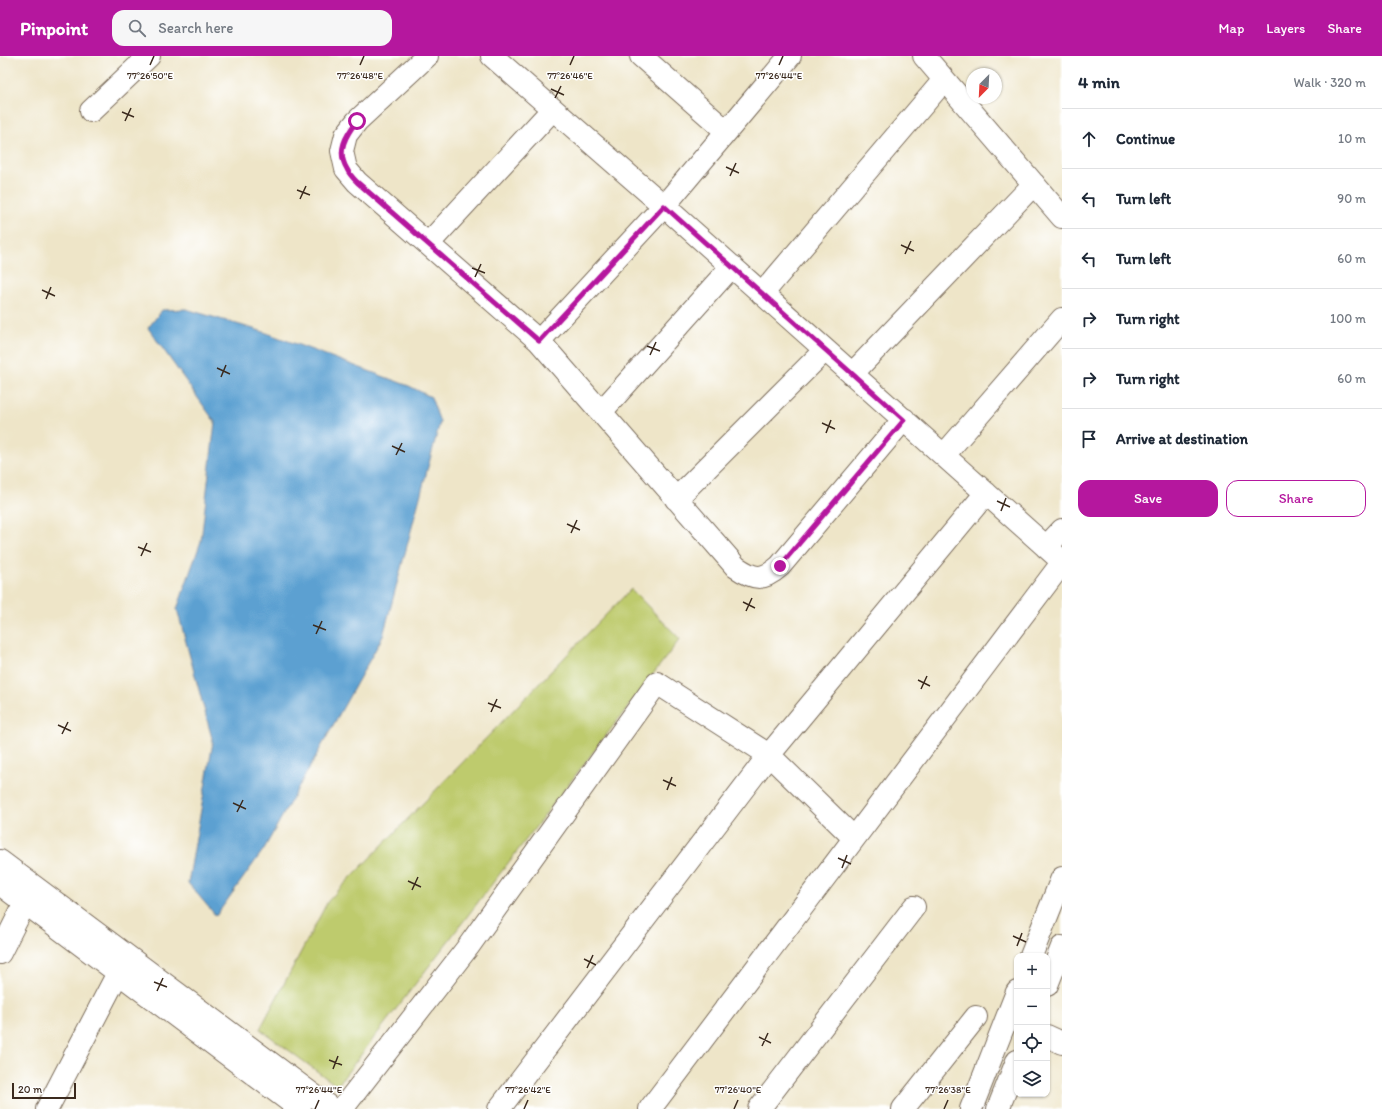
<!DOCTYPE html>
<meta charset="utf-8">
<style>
:root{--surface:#fff;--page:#f6f6f7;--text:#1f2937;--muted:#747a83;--line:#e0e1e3;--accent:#b5179e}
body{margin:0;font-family:Itim,sans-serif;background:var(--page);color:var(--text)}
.controls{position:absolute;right:12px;bottom:12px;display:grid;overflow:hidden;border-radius:8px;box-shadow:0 1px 3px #0004}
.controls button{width:36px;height:36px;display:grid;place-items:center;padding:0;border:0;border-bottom:1px solid var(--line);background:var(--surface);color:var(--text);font:20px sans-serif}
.compass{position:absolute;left:966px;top:12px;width:36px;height:36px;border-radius:50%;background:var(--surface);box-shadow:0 1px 3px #0004;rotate:204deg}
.scale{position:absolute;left:12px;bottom:10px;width:64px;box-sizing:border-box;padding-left:4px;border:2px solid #3b2a1e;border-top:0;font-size:11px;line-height:14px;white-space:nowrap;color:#3b2a1e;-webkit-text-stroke:3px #fff;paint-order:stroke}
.stop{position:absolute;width:12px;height:12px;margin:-9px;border:3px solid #b5179e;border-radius:50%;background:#fff}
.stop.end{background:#b5179e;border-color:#fff;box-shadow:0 1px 4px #0008}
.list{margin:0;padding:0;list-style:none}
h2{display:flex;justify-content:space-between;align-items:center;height:52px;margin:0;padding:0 16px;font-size:17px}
h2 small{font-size:13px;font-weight:400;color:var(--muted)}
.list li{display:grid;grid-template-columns:26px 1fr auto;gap:12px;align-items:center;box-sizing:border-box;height:60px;padding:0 16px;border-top:1px solid var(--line)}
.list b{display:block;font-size:15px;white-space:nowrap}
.list em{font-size:13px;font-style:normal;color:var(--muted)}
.actions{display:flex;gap:8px;padding:12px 16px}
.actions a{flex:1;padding:9px 0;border:1px solid var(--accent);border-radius:12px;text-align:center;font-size:14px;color:var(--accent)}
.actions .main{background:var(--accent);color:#fff}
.icon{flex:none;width:22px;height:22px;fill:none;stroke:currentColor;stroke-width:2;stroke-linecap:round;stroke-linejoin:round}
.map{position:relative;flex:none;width:1062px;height:1053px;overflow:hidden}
header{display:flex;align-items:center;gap:24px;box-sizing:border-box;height:56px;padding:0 20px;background:var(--accent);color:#fff}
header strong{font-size:19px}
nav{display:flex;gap:22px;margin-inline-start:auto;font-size:14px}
.search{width:280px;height:36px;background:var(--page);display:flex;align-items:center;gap:10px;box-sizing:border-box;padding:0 14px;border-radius:12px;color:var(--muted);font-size:15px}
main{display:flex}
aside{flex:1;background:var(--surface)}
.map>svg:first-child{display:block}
</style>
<header>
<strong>Pinpoint</strong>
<div class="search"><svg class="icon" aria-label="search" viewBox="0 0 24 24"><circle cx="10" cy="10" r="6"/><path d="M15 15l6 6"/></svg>Search here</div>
<nav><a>Map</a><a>Layers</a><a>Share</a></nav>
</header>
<main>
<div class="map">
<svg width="1062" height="1053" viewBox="0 0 1062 1053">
<rect width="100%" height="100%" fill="#fff"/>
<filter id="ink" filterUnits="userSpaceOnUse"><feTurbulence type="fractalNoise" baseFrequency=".025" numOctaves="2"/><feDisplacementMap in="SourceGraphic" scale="8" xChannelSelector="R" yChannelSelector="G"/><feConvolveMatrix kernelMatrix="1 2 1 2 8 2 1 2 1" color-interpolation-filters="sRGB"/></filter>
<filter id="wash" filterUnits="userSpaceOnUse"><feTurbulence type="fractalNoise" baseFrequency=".012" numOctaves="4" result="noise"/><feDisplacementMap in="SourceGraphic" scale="16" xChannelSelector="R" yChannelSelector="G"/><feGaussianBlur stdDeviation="0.9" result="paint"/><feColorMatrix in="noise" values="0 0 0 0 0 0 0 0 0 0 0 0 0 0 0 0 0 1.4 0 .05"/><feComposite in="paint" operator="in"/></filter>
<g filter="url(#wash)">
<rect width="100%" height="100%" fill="#eee5c8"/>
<path fill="#becb6d" stroke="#7c7a46" d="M631 533 680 583 337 1030 260 973 328 845Z"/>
<path fill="#5ca0d1" stroke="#4c6578" d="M186 253 264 276 409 330 431 341 440 366 383 580 264 793 216 860 188 827 213 686 177 553 201 485 215 366 148 272 162 254Z"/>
</g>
<g filter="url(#ink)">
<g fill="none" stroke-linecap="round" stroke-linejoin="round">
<defs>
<path id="minor" d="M427 0 357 65 346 79 342 95 346 113 357 126 539 285 736 511C755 524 763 525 780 510L904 363
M492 0 664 150 1062 505
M641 0 726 75
M924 0 1062 161
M91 55 149 0
M428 188 553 53
M762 238 944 24
M539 285 664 150 790 0
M852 318 1034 128
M601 356 732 210
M944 399 1062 263
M676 443 825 294
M1046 491 1062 474
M0 897 25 847
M1047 980 1062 987
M47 1053 118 917
M342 1053 468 891 657 627 769 699 854 782
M499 1053 769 699 986 437
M650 1053 1062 507
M759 1053 914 851
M903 1053 976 961"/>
<path id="tertiary" d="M0 805 332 1053
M0 828 300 1053
M1031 900 1062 822
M1047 929 1062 891
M971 1053 1017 936
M998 1053 1017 1005"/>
</defs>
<use href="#minor" stroke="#7a6b5a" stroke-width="24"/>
<use href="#tertiary" stroke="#7a6b5a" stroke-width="24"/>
<use href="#minor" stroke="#fff" stroke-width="22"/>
<use href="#tertiary" stroke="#fff" stroke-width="22"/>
</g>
</g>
<g fill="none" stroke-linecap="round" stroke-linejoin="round" filter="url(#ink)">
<path stroke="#b5179e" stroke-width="5" d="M357 65C346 79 336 95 347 113 349 118 353 122 357 126L539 285 664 150 904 364 780 510"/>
</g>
<path fill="none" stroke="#3b2a1e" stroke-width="1.5" d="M150 9 154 0M360 9 364 0M570 9 574 0M779 9 783 0M551 33 564 39M555 42 561 30M122 56 134 61M125 65 131 52M726 111 739 117M730 120 736 107M297 134 310 139M300 143 306 130M901 189 914 195M905 198 911 185M472 212 485 217M475 221 481 208M42 234 55 240M46 243 51 231M647 290 660 295M650 299 656 286M217 312 230 318M221 321 226 309M822 367 835 373M826 377 831 364M392 390 405 396M396 399 402 387M997 445 1010 451M1001 455 1006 442M567 468 580 474M571 477 577 464M138 491 151 496M141 500 147 487M743 546 755 552M746 555 752 542M313 569 326 574M316 578 322 565M918 624 930 630M921 633 927 620M488 647 501 652M491 656 497 643M58 669 71 675M62 678 68 666M663 724 676 730M667 734 672 721M233 747 246 753M237 756 243 744M838 802 851 808M842 812 847 799M408 825 421 831M412 834 418 821M1013 880 1026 886M1017 890 1022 877M584 903 596 909M587 912 593 899M154 926 167 931M157 935 163 922M759 981 771 987M762 990 768 977M329 1004 342 1009M333 1013 338 1000M315 1053 319 1044M524 1053 528 1044M734 1053 738 1044M944 1053 948 1044"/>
<g font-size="10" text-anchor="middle" fill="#3b2a1e" stroke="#fff" stroke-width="3" stroke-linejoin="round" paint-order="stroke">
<text x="360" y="23">77°26'48"E</text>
<text x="570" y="23">77°26'46"E</text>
<text x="779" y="23">77°26'44"E</text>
<text x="150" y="23">77°26'50"E</text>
<text x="319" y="1037">77°26'44"E</text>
<text x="528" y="1037">77°26'42"E</text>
<text x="738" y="1037">77°26'40"E</text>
<text x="948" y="1037">77°26'38"E</text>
</g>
</svg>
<div class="controls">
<button>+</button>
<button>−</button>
<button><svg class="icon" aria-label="locate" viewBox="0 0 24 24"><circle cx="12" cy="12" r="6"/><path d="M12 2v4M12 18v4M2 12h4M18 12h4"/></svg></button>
<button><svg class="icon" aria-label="layers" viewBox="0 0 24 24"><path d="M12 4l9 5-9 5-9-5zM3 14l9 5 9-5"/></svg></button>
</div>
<svg class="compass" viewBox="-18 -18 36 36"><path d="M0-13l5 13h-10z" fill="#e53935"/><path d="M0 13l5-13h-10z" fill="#747a83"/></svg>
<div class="scale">20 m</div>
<div class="stop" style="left:357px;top:65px"></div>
<div class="stop end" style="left:780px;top:510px"></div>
</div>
<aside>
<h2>4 min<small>Walk · 320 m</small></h2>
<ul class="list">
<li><svg class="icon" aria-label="ahead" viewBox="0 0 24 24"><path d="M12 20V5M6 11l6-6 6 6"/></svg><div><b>Continue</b></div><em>10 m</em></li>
<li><svg class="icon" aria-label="left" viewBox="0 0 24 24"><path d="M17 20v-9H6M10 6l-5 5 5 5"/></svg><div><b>Turn left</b></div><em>90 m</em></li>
<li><svg class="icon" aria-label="left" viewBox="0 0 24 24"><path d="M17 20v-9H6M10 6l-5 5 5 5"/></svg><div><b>Turn left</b></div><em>60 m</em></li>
<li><svg class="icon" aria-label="right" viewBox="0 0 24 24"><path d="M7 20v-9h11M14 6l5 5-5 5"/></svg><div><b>Turn right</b></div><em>100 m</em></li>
<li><svg class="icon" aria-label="right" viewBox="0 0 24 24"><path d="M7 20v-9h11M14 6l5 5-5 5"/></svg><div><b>Turn right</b></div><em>60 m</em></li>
<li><svg class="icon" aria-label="arrive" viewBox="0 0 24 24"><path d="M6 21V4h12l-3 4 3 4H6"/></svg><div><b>Arrive at destination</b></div></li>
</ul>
<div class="actions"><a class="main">Save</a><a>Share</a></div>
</aside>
</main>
